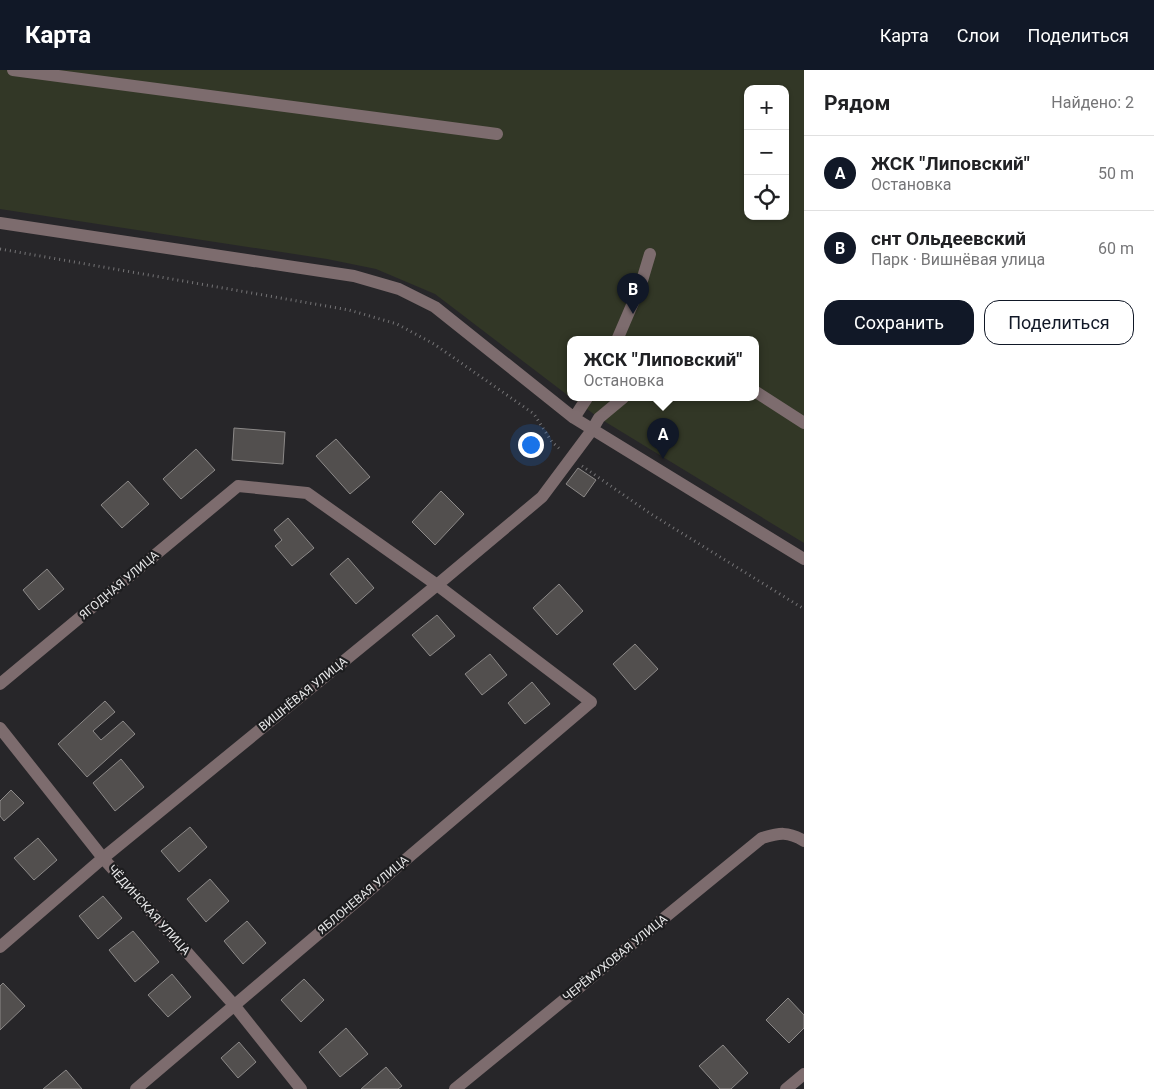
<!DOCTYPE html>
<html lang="ru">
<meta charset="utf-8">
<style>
:root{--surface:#fff;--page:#f6f6f6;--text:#202124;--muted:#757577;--line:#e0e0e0;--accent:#111827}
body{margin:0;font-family:Roboto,sans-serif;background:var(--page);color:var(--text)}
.controls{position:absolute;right:15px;top:15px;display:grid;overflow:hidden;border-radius:10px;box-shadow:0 1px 4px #0004}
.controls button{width:45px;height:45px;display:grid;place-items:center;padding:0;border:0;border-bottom:1px solid var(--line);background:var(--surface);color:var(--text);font:25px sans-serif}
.you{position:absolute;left:530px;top:374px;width:18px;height:18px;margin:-12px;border:4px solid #fff;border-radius:50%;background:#1a73e8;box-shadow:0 0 0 8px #1a73e833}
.badge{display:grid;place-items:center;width:32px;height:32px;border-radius:50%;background:var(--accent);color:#fff;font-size:16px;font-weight:700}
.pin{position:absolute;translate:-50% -41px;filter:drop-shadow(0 1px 2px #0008)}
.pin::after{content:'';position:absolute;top:26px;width:18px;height:15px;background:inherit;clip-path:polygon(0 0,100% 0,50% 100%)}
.popup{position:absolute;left:567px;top:266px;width:192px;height:65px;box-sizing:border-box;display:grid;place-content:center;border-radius:10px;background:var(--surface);filter:drop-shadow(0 1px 4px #0005);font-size:16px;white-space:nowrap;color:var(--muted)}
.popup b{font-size:19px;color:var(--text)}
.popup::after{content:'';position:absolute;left:50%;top:100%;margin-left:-10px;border:10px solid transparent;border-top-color:var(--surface)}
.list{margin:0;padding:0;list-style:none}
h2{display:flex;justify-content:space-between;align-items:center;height:65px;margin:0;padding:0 20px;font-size:21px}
h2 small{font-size:16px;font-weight:400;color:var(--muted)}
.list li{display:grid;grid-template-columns:32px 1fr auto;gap:15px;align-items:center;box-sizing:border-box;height:75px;padding:0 20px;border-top:1px solid var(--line)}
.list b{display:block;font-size:19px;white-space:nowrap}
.list p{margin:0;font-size:16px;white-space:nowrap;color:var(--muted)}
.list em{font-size:16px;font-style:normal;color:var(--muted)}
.actions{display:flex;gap:10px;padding:15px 20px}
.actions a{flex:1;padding:11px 0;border:1px solid var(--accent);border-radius:15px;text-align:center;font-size:18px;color:var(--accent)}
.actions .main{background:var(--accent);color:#fff}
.icon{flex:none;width:28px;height:28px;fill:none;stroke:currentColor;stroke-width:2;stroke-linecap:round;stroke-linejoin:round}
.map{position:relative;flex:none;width:804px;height:1019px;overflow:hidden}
header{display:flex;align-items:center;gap:30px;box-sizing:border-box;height:70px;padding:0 25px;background:var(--accent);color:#fff}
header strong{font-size:24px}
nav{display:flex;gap:28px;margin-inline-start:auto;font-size:18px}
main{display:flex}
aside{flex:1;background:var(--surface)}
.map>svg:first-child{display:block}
</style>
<header>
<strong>Карта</strong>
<nav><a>Карта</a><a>Слои</a><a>Поделиться</a></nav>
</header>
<main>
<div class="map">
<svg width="804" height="1019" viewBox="0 0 804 1019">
<rect width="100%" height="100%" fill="#272629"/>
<path fill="#323726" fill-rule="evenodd" d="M0 0H804V473L599 348 572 328H756V270H570V327L435 224 376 199 327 189 0 139ZM748 19H785V146H748Z"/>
<path fill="#524f4e" stroke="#8c8988" d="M234 358 285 362 283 394 232 390Z
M336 369 370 407 350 424 316 386Z
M196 379 215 400 181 429 163 409Z
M578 398 596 410 584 427 566 414Z
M128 411 149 434 122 458 101 435Z
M441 421 464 444 435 475 412 452Z
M288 448 314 478 292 496 275 476 282 470 274 460Z
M348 488 374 518 356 534 330 504Z
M47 499 64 519 39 540 23 520Z
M559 514 583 541 557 565 533 538Z
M437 545 455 566 430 586 412 565Z
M635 574 658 599 635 620 613 594Z
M490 584 507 605 482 625 465 604Z
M532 612 550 634 525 654 508 633Z
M105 631 115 642 93 661 101 670 123 651 135 664 87 707 58 674Z
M121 689 144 717 115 741 93 713Z
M11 720 24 733 4 751 0 746V731Z
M190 757 207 777 179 802 161 781Z
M38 768 57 790 34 810 14 788Z
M210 809 229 831 206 852 187 829Z
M103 826 122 848 98 869 79 846Z
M247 851 266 873 243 894 224 871Z
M133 861 159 892 135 912 109 880Z
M172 904 191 927 168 947 148 925Z
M304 909 324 930 301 952 281 930Z
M3 913 25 936 0 960V916Z
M788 928 804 945V958L789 973 766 950Z
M346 958 368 984 340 1007 319 982Z
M239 972 256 992 238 1008 221 988Z
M723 975 748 1003 731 1019H720L699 996Z
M386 997 402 1016 398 1019H361Z
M66 1000 82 1019H43Z"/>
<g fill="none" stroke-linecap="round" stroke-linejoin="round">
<path stroke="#757476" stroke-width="3" stroke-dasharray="1 4" stroke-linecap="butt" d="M0 179 349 240 397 254 434 274 534 344 552 372 561 380
M582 396 651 444 804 539"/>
<path stroke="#7d6c6e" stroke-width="12" d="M13 0 497 64
M0 153 354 206 399 219 435 237 574 348 804 489
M617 270 641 214 650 184
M756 322 804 353
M574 348 587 328
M0 614 238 416 307 423 437 515 591 632 136 1019
M0 658 103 788 234 935 301 1019
M0 877 103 788 437 515 542 427 592 360 599 348 623 328
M455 1019 762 768C779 763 788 761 804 771
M786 1019 804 1004"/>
</g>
<g text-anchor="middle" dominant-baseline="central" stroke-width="4.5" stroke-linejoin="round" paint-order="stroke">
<g font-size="12" fill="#e8e8e9" stroke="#1d1d1f">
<text transform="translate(119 515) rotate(-40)">ЯГОДНАЯ УЛИЦА</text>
<text transform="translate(303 624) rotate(-39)">ВИШНЁВАЯ УЛИЦА</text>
<text transform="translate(363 825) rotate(-40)">ЯБЛОНЕВАЯ УЛИЦА</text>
<text transform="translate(149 840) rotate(48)">ЧЁДИНСКАЯ УЛИЦА</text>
<text transform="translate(615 888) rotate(-39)">ЧЕРЁМУХОВАЯ УЛИЦА</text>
</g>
</g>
</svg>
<div class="controls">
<button>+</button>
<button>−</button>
<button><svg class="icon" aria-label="locate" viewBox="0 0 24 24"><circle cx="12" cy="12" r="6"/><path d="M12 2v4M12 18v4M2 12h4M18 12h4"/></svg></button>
</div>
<div class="you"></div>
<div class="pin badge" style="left:663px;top:389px">A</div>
<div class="popup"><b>ЖСК &quot;Липовский&quot;</b>Остановка</div>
<div class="pin badge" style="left:633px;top:244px">B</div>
</div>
<aside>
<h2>Рядом<small>Найдено: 2</small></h2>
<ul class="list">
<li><span class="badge">A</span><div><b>ЖСК &quot;Липовский&quot;</b><p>Остановка</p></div><em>50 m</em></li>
<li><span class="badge">B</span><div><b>снт Ольдеевский</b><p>Парк · Вишнёвая улица</p></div><em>60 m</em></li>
</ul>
<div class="actions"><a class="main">Сохранить</a><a>Поделиться</a></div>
</aside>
</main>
